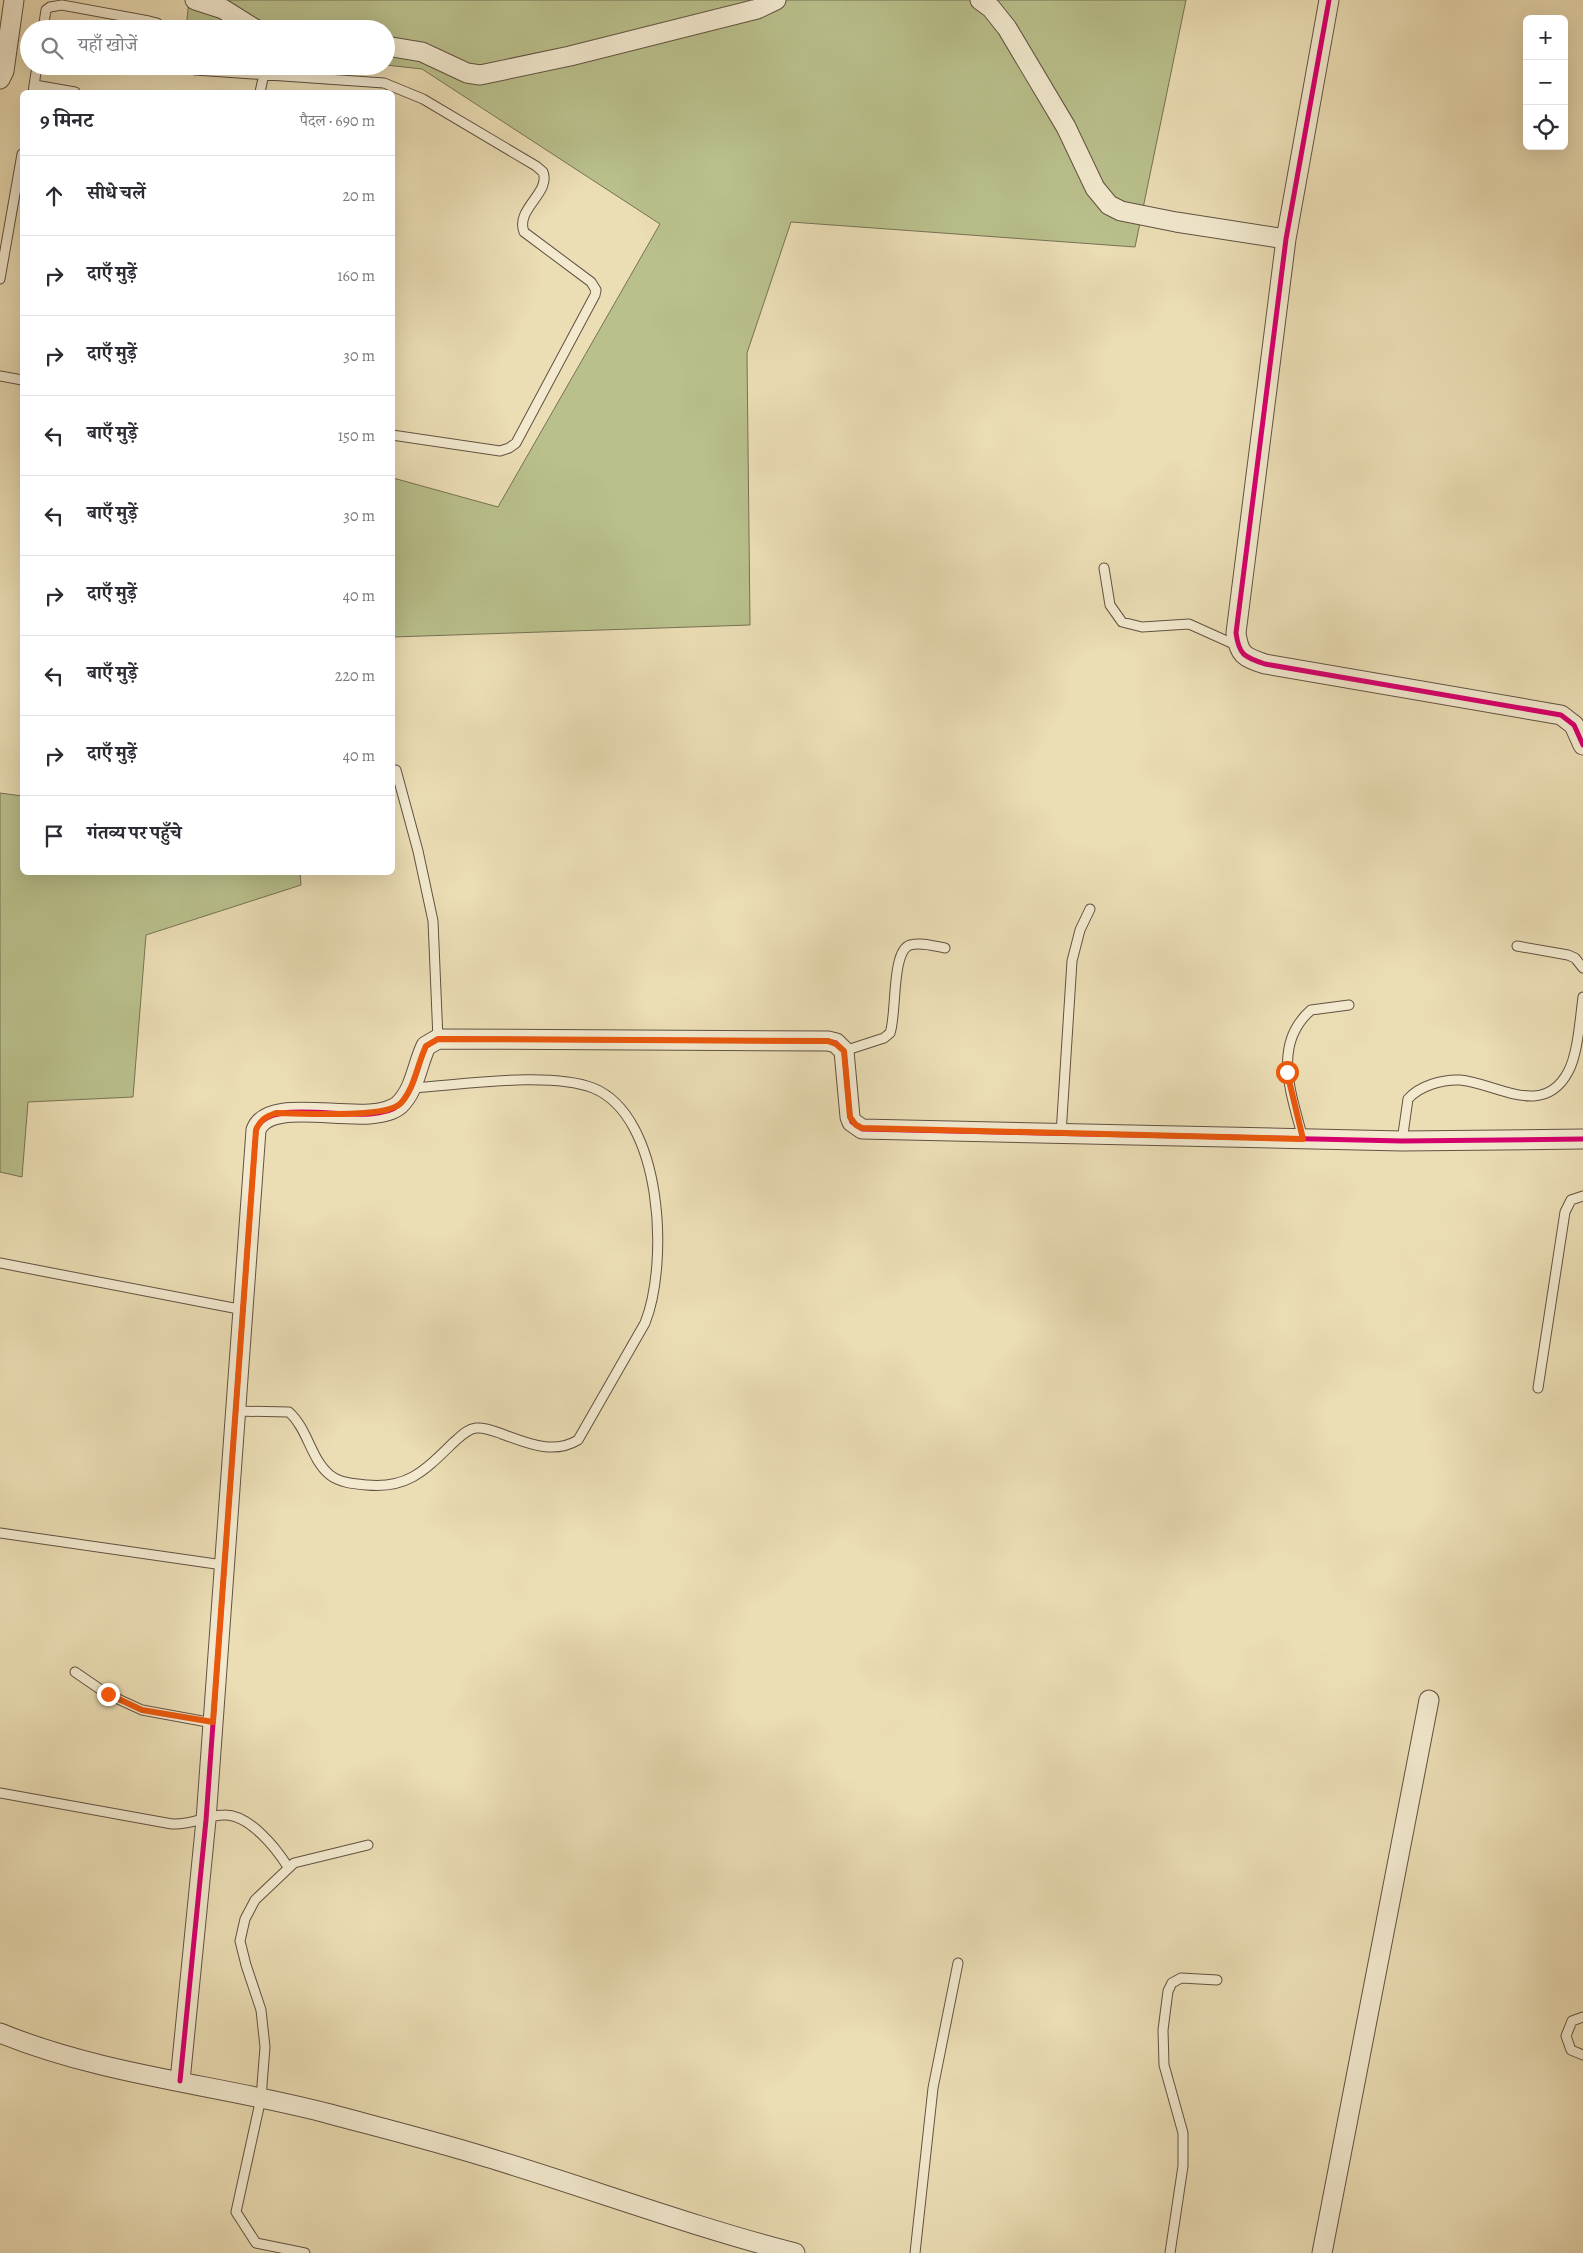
<!DOCTYPE html>
<html lang="hi">
<meta charset="utf-8">
<style>
:root{--surface:#fff;--page:#f2f2f3;--text:#2b2b33;--muted:#7c7c81;--line:#e1e1e2}
body{margin:0;font-family:Alegreya,"Noto Serif Devanagari",serif;background:var(--page);color:var(--text)}
.controls{position:absolute;right:15px;top:15px;display:grid;overflow:hidden;border-radius:8px;box-shadow:0 5px 20px #0002}
.controls button{width:45px;height:45px;display:grid;place-items:center;padding:0;border:0;border-bottom:1px solid var(--line);background:var(--surface);color:var(--text);font:25px sans-serif}
.stop{position:absolute;width:15px;height:15px;margin:-11px;border:4px solid #ea580c;border-radius:50%;background:#fff}
.stop.end{background:#ea580c;border-color:#fff;box-shadow:0 1px 5px #0008}
.list{margin:0;padding:0;list-style:none}
h2{display:flex;justify-content:space-between;align-items:center;height:65px;margin:0;padding:0 20px;font-size:21px}
h2 small{font-size:16px;font-weight:400;color:var(--muted)}
.list li{display:grid;grid-template-columns:32px 1fr auto;gap:15px;align-items:center;box-sizing:border-box;height:80px;padding:0 20px;border-top:1px solid var(--line)}
.list b{display:block;font-size:19px;white-space:nowrap}
.list em{font-size:16px;font-style:normal;color:var(--muted)}
.icon{flex:none;width:28px;height:28px;fill:none;stroke:currentColor;stroke-width:2;stroke-linecap:round;stroke-linejoin:round}
.map{position:relative;flex:none;width:1583px;height:2253px;overflow:hidden}
.search{position:absolute;background:var(--surface);box-shadow:0 5px 20px #0002;left:20px;top:20px;width:375px;height:55px;display:flex;align-items:center;gap:12px;box-sizing:border-box;padding:0 18px;border-radius:28px;color:var(--muted);font-size:19px}
.panel{position:absolute;background:var(--surface);box-shadow:0 5px 20px #0002;left:20px;top:90px;width:375px;height:785px;border-radius:8px}
.map>svg:first-child{display:block}
</style>
<div class="map">
<svg width="1583" height="2253" viewBox="0 0 1583 2253">
<rect width="100%" height="100%" fill="#ebddb4"/>
<filter id="stains"><feTurbulence type="fractalNoise" baseFrequency=".004" numOctaves="4"/><feColorMatrix values="0 0 0 0 .2 0 0 0 0 .09 0 0 0 0 .02 0 0 0 .5 -.17"/></filter>
<radialGradient id="worn" r=".72"><stop offset=".6" stop-color="#630" stop-opacity="0"/><stop offset="1" stop-color="#630" stop-opacity=".3"/></radialGradient>
<path fill="#b9c08c" stroke="#767254" d="M189 0H1186L1135 247 791 222 747 353 750 625 393 637V478L498 507 660 224 422 69 386 65V29H186Z
M0 793 22 796V872H300L301 885 146 935 133 1097 28 1102 22 1177 0 1172Z"/>
<g fill="none" stroke-linecap="round" stroke-linejoin="round">
<defs>
<path id="lane" d="M43 29 46 10 50 7 62 5 149 21 157 23 163 29
M181 66 195 70 384 83 423 99 536 166 543 172C551 193 515 209 524 232L591 282 596 290 595 295 516 443 509 448 500 451 392 435
M35 85 75 92
M33 92 37 66
M260 92 264 74
M0 279 22 154
M0 376 22 380
M1104 568 1110 605 1122 622 1142 627 1189 624 1238 646
M396 770 418 851 433 921 438 1039
M1517 946 1568 955 1575 958 1583 968
M844 1051 884 1038 890 1033C897 1015 891 951 910 945 921 942 934 946 945 948
M1061 1134 1072 961 1080 930 1090 909
M1303 1139C1292 1095 1271 1045 1311 1010L1349 1005
M1402 1141 1408 1099C1419 1086 1443 1079 1460 1080 1496 1083 1543 1119 1568 1072 1578 1054 1580 1019 1583 997
M0 1263 244 1310
M1538 1388 1565 1212 1571 1200 1583 1196
M236 1411 289 1412C308 1429 311 1460 330 1475 340 1483 355 1484 367 1485 409 1489 426 1469 454 1442 461 1436 467 1429 476 1428 485 1427 494 1431 502 1434 527 1443 553 1455 578 1440L645 1323C669 1263 663 1116 593 1088 549 1071 461 1085 411 1088
M0 1533 223 1565
M75 1672 107 1694 142 1710 213 1723
M0 1793 172 1824C193 1825 207 1815 224 1815 249 1814 276 1848 288 1867
M1583 2017 1572 2021 1566 2036 1571 2050 1583 2055
M305 2253 256 2243 236 2212 261 2098 265 2047 261 2010 246 1965 240 1941 245 1919 255 1900 294 1863 368 1845
M915 2253 933 2088 958 1963
M1170 2253 1183 2166V2133L1164 2065 1163 2030 1168 1991 1172 1983 1181 1978 1217 1980"/>
<path id="street" d="M195 0 223 9 255 29
M980 0 991 8 1007 28 1066 127 1095 188 1109 205 1121 211 1176 222 1286 239
M1329 0 1286 239 1236 633C1239 655 1244 657 1265 664L1561 715 1574 725 1583 745
M386 46 422 52 467 73 480 75 570 56 757 9 776 0
M0 79 4 71 14 0
M0 2033C105 2076 221 2085 330 2114 382 2128 434 2141 486 2157 589 2188 690 2226 795 2253
M180 2081 206 1820 256 1130C270 1092 369 1130 399 1105 415 1090 417 1065 426 1046L438 1039 828 1041 836 1043 844 1051 850 1117 852 1122 862 1129 1402 1141 1583 1139
M1322 2253 1429 1700"/>
</defs>
<use href="#lane" stroke="#625242" stroke-width="11"/>
<use href="#street" stroke="#625242" stroke-width="21"/>
<use href="#lane" stroke="#f2e9ce" stroke-width="9"/>
<use href="#street" stroke="#f2e9ce" stroke-width="19"/>
<defs>
<path id="cycleway" d="M1329 0 1286 239 1236 633C1239 655 1244 657 1265 664L1561 715 1574 725 1583 745
M180 2081 206 1820 256 1130C270 1092 369 1130 399 1105 415 1090 417 1065 426 1046L438 1039 828 1041 836 1043 844 1051 850 1117 852 1122 862 1129 1402 1141 1583 1139"/>
</defs>
<use href="#cycleway" stroke="#f2e9ce" stroke-width="8"/>
<use href="#cycleway" stroke="#d6006c" stroke-width="5"/>
</g>
<g fill="none" stroke-linecap="round" stroke-linejoin="round">
<path stroke="#ea580c" stroke-width="6" d="M108 1694 142 1710 213 1722 256 1130C260 1120 265 1117 276 1113 300 1113 386 1119 401 1103 415 1087 417 1065 426 1046L438 1039 828 1041 836 1044 844 1051 850 1117 856 1125 862 1128 1303 1139 1287 1072"/>
</g>
<rect width="100%" height="100%" filter="url(#stains)"/>
<rect width="100%" height="100%" fill="url(#worn)"/>
</svg>
<div class="controls">
<button>+</button>
<button>−</button>
<button><svg class="icon" aria-label="locate" viewBox="0 0 24 24"><circle cx="12" cy="12" r="6"/><path d="M12 2v4M12 18v4M2 12h4M18 12h4"/></svg></button>
</div>
<div class="stop" style="left:1287px;top:1072px"></div>
<div class="stop end" style="left:108px;top:1694px"></div>
<div class="search"><svg class="icon" aria-label="search" viewBox="0 0 24 24"><circle cx="10" cy="10" r="6"/><path d="M15 15l6 6"/></svg>यहाँ खोजें</div>
<section class="panel">
<h2>9 मिनट<small>पैदल · 690 m</small></h2>
<ul class="list">
<li><svg class="icon" aria-label="ahead" viewBox="0 0 24 24"><path d="M12 20V5M6 11l6-6 6 6"/></svg><div><b>सीधे चलें</b></div><em>20 m</em></li>
<li><svg class="icon" aria-label="right" viewBox="0 0 24 24"><path d="M7 20v-9h11M14 6l5 5-5 5"/></svg><div><b>दाएँ मुड़ें</b></div><em>160 m</em></li>
<li><svg class="icon" aria-label="right" viewBox="0 0 24 24"><path d="M7 20v-9h11M14 6l5 5-5 5"/></svg><div><b>दाएँ मुड़ें</b></div><em>30 m</em></li>
<li><svg class="icon" aria-label="left" viewBox="0 0 24 24"><path d="M17 20v-9H6M10 6l-5 5 5 5"/></svg><div><b>बाएँ मुड़ें</b></div><em>150 m</em></li>
<li><svg class="icon" aria-label="left" viewBox="0 0 24 24"><path d="M17 20v-9H6M10 6l-5 5 5 5"/></svg><div><b>बाएँ मुड़ें</b></div><em>30 m</em></li>
<li><svg class="icon" aria-label="right" viewBox="0 0 24 24"><path d="M7 20v-9h11M14 6l5 5-5 5"/></svg><div><b>दाएँ मुड़ें</b></div><em>40 m</em></li>
<li><svg class="icon" aria-label="left" viewBox="0 0 24 24"><path d="M17 20v-9H6M10 6l-5 5 5 5"/></svg><div><b>बाएँ मुड़ें</b></div><em>220 m</em></li>
<li><svg class="icon" aria-label="right" viewBox="0 0 24 24"><path d="M7 20v-9h11M14 6l5 5-5 5"/></svg><div><b>दाएँ मुड़ें</b></div><em>40 m</em></li>
<li><svg class="icon" aria-label="arrive" viewBox="0 0 24 24"><path d="M6 21V4h12l-3 4 3 4H6"/></svg><div><b>गंतव्य पर पहुँचे</b></div></li>
</ul>
</section>
</div>
